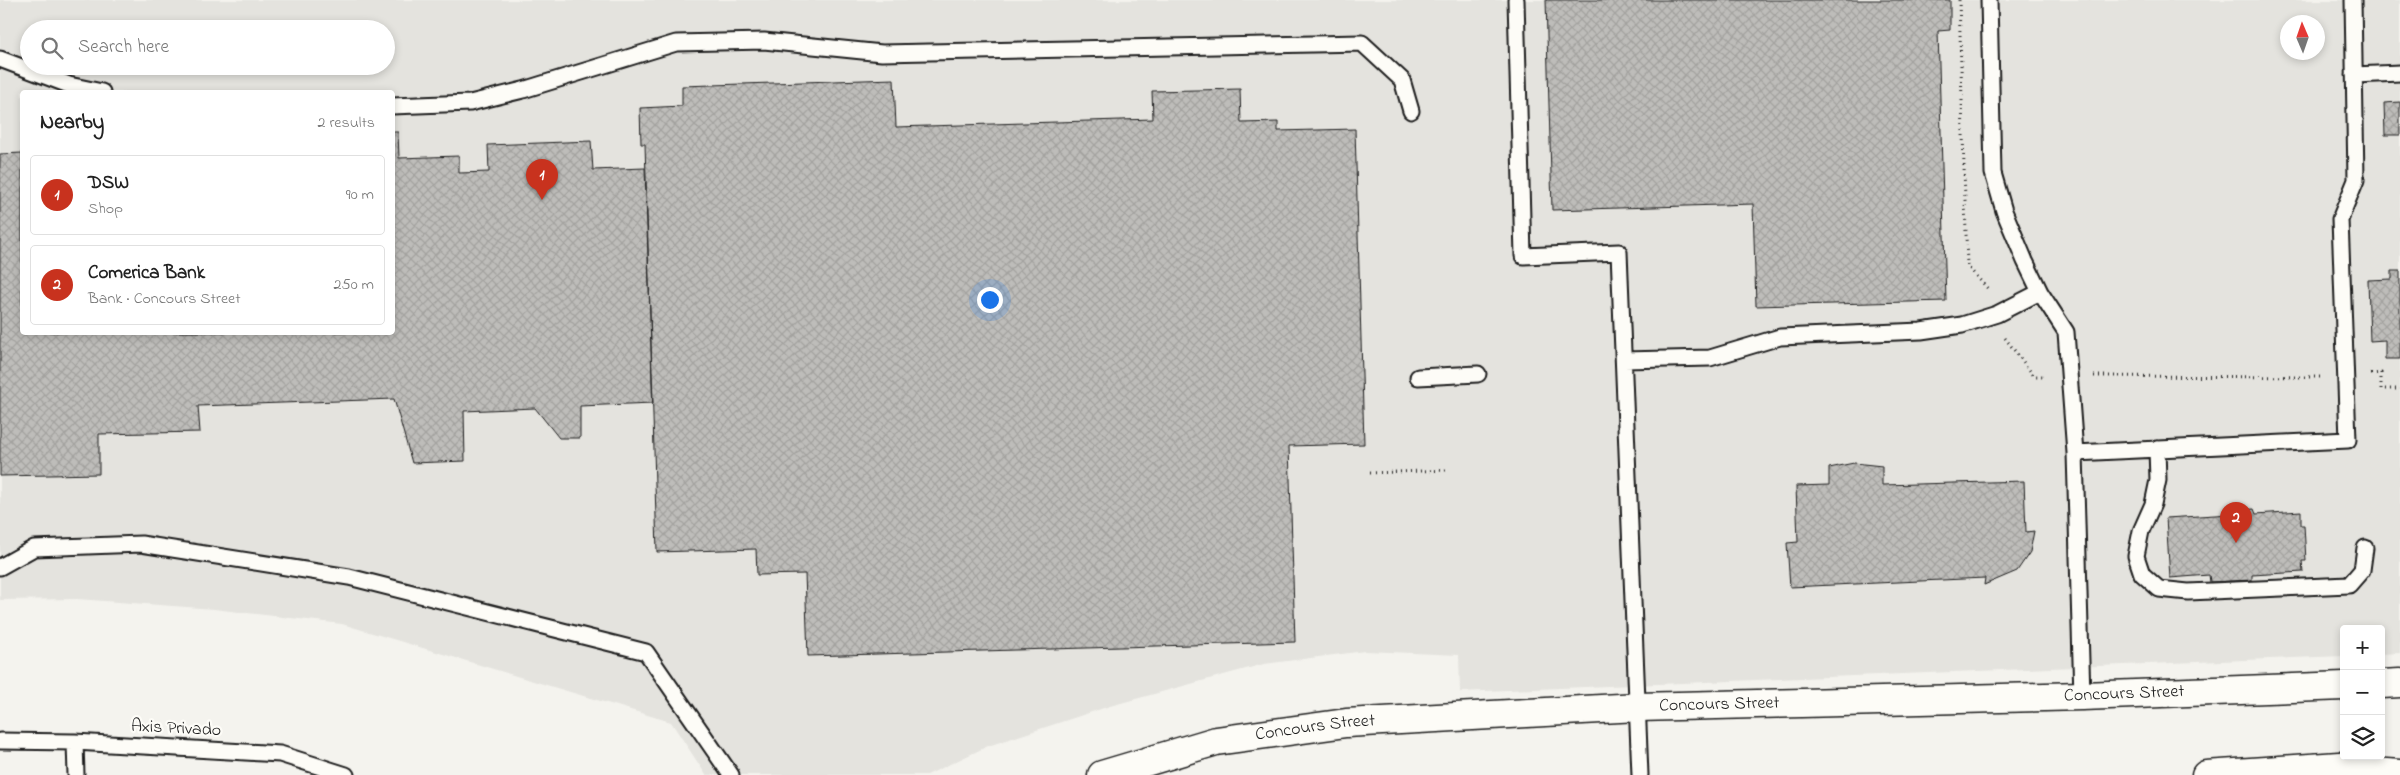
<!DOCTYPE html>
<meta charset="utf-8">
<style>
:root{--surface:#fff;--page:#f6f6f6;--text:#222;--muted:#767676;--line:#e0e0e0;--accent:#c8321e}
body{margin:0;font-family:"Indie Flower",sans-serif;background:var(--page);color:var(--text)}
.controls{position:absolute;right:15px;bottom:15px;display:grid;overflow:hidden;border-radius:5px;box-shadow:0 2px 8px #0003}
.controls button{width:45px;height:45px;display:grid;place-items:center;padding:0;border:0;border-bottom:1px solid var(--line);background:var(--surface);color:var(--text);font:25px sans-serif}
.compass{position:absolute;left:2280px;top:15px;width:45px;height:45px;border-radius:50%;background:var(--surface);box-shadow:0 2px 8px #0003;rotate:358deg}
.you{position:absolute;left:989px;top:299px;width:18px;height:18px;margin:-12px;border:4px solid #fff;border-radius:50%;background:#1a73e8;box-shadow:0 0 0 8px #1a73e833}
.badge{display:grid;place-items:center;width:32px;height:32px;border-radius:50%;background:var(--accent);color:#fff;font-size:16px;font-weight:700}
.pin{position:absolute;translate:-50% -41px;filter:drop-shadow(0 1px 2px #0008)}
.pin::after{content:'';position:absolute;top:26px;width:18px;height:15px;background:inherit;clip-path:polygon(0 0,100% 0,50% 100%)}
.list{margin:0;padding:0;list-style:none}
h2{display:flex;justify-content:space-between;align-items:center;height:65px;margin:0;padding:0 20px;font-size:21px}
h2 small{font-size:16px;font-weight:400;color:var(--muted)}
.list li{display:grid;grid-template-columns:32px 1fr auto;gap:15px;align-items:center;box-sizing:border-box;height:80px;margin:0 10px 10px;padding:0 10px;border:1px solid var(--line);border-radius:5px}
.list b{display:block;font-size:19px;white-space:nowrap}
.list p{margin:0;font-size:16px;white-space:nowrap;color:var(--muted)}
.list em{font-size:16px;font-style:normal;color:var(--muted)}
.icon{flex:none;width:28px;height:28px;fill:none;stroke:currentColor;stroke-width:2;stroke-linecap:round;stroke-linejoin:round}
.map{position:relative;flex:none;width:2400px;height:775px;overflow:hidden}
.search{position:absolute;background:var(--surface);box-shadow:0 2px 8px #0003;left:20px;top:20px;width:375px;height:55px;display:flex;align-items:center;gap:12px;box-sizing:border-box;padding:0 18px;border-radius:28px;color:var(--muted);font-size:19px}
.panel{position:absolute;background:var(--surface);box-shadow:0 2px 8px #0003;left:20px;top:90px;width:375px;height:245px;border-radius:5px}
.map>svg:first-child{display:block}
</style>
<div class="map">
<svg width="2400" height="775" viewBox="0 0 2400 775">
<defs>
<pattern id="building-cross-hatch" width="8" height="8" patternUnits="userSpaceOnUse" patternTransform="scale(1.25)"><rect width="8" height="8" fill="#bebdba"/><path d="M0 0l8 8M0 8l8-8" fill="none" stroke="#a3a29f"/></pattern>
</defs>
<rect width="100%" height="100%" fill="#f4f3ee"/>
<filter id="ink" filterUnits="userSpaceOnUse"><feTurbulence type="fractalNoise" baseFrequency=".02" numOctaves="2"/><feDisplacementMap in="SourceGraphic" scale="10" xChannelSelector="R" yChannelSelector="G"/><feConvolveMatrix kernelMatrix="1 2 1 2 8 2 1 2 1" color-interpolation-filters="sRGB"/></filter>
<g filter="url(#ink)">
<path fill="#e4e3de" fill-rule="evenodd" d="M0 0H2400V653L2381 654V629H2344V656L1460 692 1459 655 1365 651 1264 664 1110 706 988 746 927 775H706L671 722 342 624 214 609 77 599 0 600ZM2288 22H2318V52H2288ZM29 29H386V66H29ZM22 92H392V332H22Z"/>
<path fill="url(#building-cross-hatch)" stroke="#1c1c1c" d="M1546 0H1950V30L1938 31 1946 301 1756 306 1753 204 1552 210Z
M894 79 896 127 1153 119 1152 91 1240 89 1241 123 1278 122V131L1355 129 1364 444 1289 446 1295 642 808 656 805 574 757 575 756 549 657 552 645 144H641L640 108 682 106V86Z
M2400 102V135H2385L2384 103Z
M392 132H398L399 158 459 156V173L489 172 488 145 591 141 593 170 645 168 653 403 580 406V438H559L535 408 464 411 465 461 412 463 394 399 198 406 200 432 99 434V474L0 476V154L22 153V332H392Z
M2392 271H2400V359H2385V340L2370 341 2368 280 2392 279Z
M1854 463 1882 466V485L2024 481 2026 532 2034 531 2030 552 2017 571 1984 585 1985 578 1790 587 1787 543 1798 542 1796 486 1829 485V468Z
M2254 509 2256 514 2301 511V525H2304L2306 561H2302L2303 572 2252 575V580L2210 582 2209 575 2170 578 2166 518 2231 514 2230 511Z"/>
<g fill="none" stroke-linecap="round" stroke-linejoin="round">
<defs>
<path id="service" d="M1516 0 1523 256 1619 252 1640 775
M1989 0 1993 173 2004 211 2025 261 2040 292 2066 332 2075 453 2082 696
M0 59 69 85 102 92
M2354 75 2400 73
M392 106 470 103 523 90 676 43 764 41 882 53 1362 43 1402 80 1411 111
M1624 360 1710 358 1780 337 1921 331 1962 325 1997 314 2040 292
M1418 377 1478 374
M2157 449 2158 480 2153 504 2141 531 2136 556 2142 574 2159 589 2188 592 2349 585 2362 570 2365 548
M2075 453 2348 440 2340 219 2356 180 2353 0
M0 567 34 548 141 544 349 577 646 652 731 775
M0 741 75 742 280 754 346 775
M75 742 76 775"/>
<g id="tertiary">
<path d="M2381 684 2400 683"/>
<path id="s1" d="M1102 775 1216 741 1346 723 1638 707 2082 696 2344 686"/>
<path d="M2206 775 2339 766"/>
</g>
<path id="primary" d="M2316 768 2400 774"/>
</defs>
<use href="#service" stroke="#1c1c1c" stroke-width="19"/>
<use href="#tertiary" stroke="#1c1c1c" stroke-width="31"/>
<use href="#primary" stroke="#1c1c1c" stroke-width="31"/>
<path stroke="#1c1c1c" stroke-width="3" stroke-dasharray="1 4" stroke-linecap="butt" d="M1959 0 1967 266 1989 290
M2005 338 2034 376H2045
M2371 374 2381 373V389H2400
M2094 376 2320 377
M1370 473 1447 470"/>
<use href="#service" stroke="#fdfcf7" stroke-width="15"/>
<use href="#tertiary" stroke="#fdfcf7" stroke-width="28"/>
<use href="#primary" stroke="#fdfcf7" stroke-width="28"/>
</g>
</g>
<g text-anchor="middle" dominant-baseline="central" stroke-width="4.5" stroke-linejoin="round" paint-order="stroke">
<g font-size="18" fill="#1c1c1c" stroke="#fdfcf7">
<text stroke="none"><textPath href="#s1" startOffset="1029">Concours Street</textPath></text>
<text stroke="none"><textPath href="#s1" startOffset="624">Concours Street</textPath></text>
<text stroke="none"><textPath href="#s1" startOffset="219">Concours Street</textPath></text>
<text transform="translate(176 729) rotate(3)">Axis Privado</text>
</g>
</g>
</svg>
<div class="controls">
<button>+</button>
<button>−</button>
<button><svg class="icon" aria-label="layers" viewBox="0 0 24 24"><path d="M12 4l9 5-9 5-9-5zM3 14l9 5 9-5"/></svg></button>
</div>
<svg class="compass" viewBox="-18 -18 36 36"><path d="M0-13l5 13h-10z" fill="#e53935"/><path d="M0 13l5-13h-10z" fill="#767676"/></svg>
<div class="you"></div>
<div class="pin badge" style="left:542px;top:200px">1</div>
<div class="pin badge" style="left:2236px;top:543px">2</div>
<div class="search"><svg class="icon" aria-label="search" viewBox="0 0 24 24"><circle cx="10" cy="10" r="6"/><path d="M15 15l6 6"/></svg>Search here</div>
<section class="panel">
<h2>Nearby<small>2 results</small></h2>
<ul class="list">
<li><span class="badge">1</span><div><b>DSW</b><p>Shop</p></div><em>90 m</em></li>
<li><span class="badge">2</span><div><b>Comerica Bank</b><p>Bank · Concours Street</p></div><em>250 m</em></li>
</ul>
</section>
</div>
